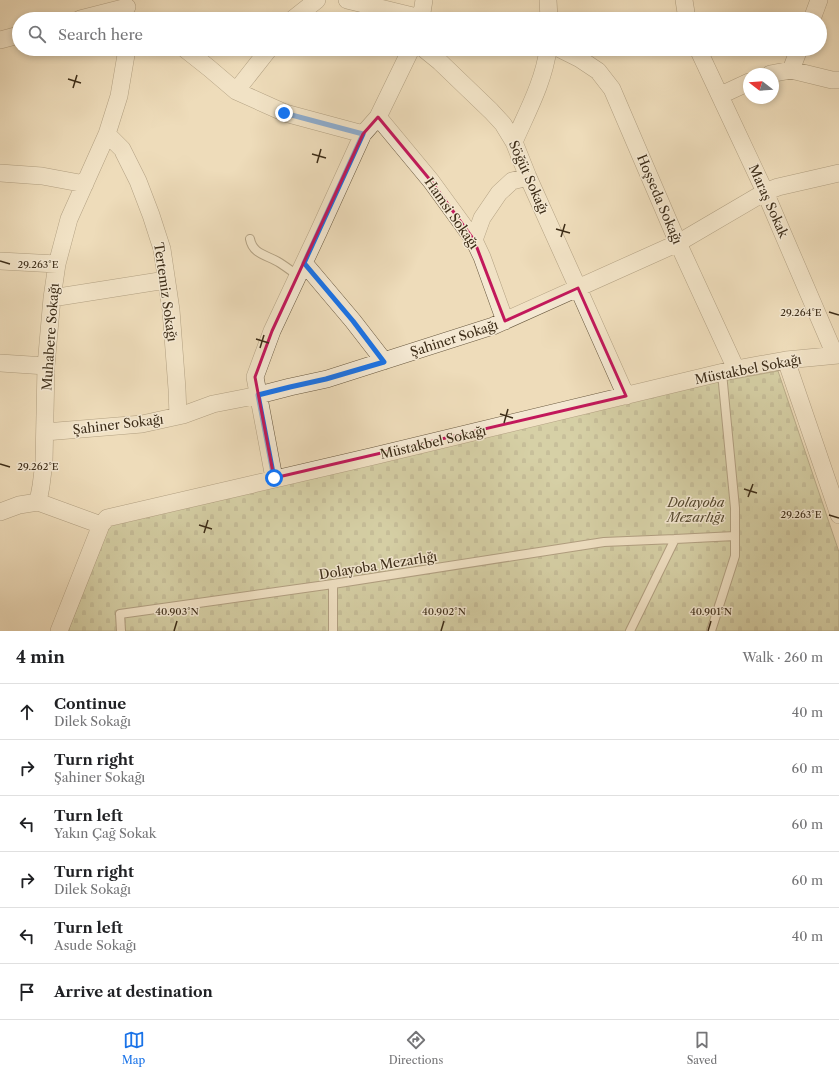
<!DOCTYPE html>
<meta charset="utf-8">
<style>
:root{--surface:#fff;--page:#f2f2f2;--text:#202124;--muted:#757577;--line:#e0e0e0;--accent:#1a73e8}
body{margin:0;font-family:"Libre Caslon Text",serif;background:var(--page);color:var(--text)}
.compass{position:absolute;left:743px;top:68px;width:36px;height:36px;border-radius:50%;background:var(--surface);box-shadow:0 2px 6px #0003;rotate:287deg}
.stop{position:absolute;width:12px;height:12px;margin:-9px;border:3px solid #1a73e8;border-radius:50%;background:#fff}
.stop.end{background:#1a73e8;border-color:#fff;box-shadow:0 1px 4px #0008}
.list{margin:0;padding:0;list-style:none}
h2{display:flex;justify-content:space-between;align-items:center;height:52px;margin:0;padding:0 16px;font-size:17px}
h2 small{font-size:13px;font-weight:400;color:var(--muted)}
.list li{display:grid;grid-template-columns:26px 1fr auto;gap:12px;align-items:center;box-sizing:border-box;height:56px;padding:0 16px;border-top:1px solid var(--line)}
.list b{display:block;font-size:15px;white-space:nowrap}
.list p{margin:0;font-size:13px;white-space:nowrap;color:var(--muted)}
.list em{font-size:13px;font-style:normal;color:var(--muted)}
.icon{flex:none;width:22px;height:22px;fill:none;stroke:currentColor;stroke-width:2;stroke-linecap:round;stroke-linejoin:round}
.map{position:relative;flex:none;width:839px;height:631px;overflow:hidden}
.search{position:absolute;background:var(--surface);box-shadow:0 2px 6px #0003;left:12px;right:12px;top:12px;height:44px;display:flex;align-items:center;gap:10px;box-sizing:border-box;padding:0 14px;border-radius:22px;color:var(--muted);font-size:15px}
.sheet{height:388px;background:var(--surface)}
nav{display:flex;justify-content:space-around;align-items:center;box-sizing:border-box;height:56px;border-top:1px solid var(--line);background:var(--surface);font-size:11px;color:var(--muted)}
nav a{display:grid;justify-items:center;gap:2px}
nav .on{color:var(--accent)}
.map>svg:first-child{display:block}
</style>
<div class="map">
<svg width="839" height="631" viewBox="0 0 839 631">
<defs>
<pattern id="cemetery-stones" width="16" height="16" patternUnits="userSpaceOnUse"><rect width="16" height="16" fill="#b9c08f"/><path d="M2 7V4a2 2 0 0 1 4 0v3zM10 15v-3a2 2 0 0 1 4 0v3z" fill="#989c74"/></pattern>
</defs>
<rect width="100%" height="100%" fill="#eedcba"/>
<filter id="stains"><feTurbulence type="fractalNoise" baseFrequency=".005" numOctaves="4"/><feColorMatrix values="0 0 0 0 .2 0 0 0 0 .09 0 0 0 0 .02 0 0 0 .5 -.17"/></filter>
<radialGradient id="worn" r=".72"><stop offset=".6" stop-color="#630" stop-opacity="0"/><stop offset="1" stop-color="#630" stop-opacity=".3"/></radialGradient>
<path fill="url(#cemetery-stones)" stroke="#7b7654" d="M778 371 839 552V631H68L110 524 684 388Z"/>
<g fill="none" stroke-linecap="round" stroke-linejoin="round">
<defs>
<path id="lane" d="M250 239C253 255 268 255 280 263 286 267 292 271 298 276
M675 539 735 536
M333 584V631
M121 631 120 614 333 584 604 542 675 539 630 631
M711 631 735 556V508L722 373"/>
<path id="street" d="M347 0 421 18
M548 0 549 19
M684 0 687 19
M80 19 127 7
M293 19 317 0
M421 19 424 0
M812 19 819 0
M0 40 19 35
M185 49 209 68 236 91 285 113 363 134
M424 49 440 62 491 111 503 124 514 142 528 177 578 288 626 396
M560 49 580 59 598 71 612 89 678 243 736 369
M698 49 765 192 835 355
M791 70 799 49
M770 74 791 70 832 80H839
M236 91 269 49
M721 95 749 82
M378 117 431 181 474 240 482 257 505 321
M107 134 122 149 138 181 151 215 162 249 171 310 177 389 178 416
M514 142C527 112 544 81 548 49
M0 173 42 176 85 184
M474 240 482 218 499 193 512 181 528 177
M0 261 57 264
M304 263 353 321 384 361
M52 298 166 280
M786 360 839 515
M0 363 46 366
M45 432 142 424 183 415 213 404 259 395 290 387 327 379 493 326 678 243 765 192 778 187 839 173
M274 478 255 377 272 331 318 233 363 134 378 117 411 49
M38 502 101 525
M0 512 19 505 38 502 41 486 44 462 46 366 52 298 57 264 69 219 107 134 119 96 127 49
M59 631 101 525 107 518 374 456 736 369 786 360 839 355"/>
</defs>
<use href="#lane" stroke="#695940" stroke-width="10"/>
<use href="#street" stroke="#695940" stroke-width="18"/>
<use href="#lane" stroke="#f4e8d2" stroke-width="8"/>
<use href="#street" stroke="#f4e8d2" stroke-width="17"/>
</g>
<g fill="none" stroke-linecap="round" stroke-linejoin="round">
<path stroke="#1a73e8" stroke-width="5" d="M274 478 258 395 290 387 326 379 384 362 353 321 304 263 363 134 284 113"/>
</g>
<path d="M0 0H839V631H0ZM378 117 431 181 474 240 505 321 578 288 626 396 274 478 255 377 272 331 363 134Z" fill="#eedcba" fill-opacity=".55" fill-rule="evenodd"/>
<path fill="none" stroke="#c2185b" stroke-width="3" stroke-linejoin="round" d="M378 117 431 181 474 240 505 321 578 288 626 396 274 478 255 377 272 331 363 134Z"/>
<path fill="none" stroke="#3d2d18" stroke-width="1.5" d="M68 79 81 83M73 88 77 75M312 154 326 158M317 163 321 149M556 229 570 233M561 237 565 224M0 261 10 264M829 312 839 315M256 339 269 343M260 348 264 335M500 414 513 418M504 423 508 409M0 464 10 467M744 489 757 493M748 497 753 484M829 515 839 518M199 525 212 529M204 533 208 520M174 631 177 621M441 631 444 621M708 631 711 621"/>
<g text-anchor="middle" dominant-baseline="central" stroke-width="3" stroke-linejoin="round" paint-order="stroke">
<g font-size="13" fill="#3d2d18" stroke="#f4e8d2">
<text transform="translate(529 177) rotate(66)">Söğüt Sokağı</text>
<text transform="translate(660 199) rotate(67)">Hoşseda Sokağı</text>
<text transform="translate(769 201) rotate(66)">Maraş Sokak</text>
<text transform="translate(452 213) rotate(55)">Hamsi Sokağı</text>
<text transform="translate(166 292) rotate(82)">Tertemiz Sokağı</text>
<text transform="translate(50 337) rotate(-86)">Muhabere Sokağı</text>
<text transform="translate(454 338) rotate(-18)">Şahiner Sokağı</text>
<text transform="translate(748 369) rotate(-11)">Müstakbel Sokağı</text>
<text transform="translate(118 424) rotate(-7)">Şahiner Sokağı</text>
<text transform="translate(433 442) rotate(-13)">Müstakbel Sokağı</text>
<text transform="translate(378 565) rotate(-9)">Dolayoba Mezarlığı</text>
</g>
<g font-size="13" font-style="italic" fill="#564a30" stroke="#f4e8d2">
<text x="696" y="502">Dolayoba<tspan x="696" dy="15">Mezarlığı</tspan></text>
</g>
</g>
<g font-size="10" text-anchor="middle" fill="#3d2d18" stroke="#f4e8d2" stroke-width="3" stroke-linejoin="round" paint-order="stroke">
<text x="38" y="268">29.263°E</text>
<text x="801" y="316">29.264°E</text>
<text x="38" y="470">29.262°E</text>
<text x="801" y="518">29.263°E</text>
<text x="177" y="615">40.903°N</text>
<text x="444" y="615">40.902°N</text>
<text x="711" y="615">40.901°N</text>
</g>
<rect width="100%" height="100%" filter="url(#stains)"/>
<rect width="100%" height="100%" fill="url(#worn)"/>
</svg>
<svg class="compass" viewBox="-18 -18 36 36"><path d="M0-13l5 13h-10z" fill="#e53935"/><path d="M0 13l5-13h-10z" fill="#757577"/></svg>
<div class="stop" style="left:274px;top:478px"></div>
<div class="stop end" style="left:284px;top:113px"></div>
<div class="search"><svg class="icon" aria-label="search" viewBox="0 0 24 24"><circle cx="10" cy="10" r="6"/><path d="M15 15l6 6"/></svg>Search here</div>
</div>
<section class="sheet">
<h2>4 min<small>Walk · 260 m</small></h2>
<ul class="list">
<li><svg class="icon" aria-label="ahead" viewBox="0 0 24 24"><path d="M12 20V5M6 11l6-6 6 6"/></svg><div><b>Continue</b><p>Dilek Sokağı</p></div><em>40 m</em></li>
<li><svg class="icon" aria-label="right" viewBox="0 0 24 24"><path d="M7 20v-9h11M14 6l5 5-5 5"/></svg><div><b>Turn right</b><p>Şahiner Sokağı</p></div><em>60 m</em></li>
<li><svg class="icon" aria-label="left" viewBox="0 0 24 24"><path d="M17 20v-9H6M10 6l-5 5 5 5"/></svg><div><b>Turn left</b><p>Yakın Çağ Sokak</p></div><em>60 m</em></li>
<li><svg class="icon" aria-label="right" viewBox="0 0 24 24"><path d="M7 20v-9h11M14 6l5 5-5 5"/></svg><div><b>Turn right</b><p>Dilek Sokağı</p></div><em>60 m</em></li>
<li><svg class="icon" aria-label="left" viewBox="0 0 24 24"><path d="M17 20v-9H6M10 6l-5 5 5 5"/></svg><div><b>Turn left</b><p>Asude Sokağı</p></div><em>40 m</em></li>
<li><svg class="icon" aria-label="arrive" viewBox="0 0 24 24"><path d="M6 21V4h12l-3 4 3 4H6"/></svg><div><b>Arrive at destination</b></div></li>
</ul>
</section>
<nav>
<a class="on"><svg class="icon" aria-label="map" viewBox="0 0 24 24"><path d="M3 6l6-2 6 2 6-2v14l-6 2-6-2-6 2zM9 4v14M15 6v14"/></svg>Map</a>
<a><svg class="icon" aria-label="directions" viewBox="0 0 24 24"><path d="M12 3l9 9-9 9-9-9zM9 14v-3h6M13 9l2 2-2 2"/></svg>Directions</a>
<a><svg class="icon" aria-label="saved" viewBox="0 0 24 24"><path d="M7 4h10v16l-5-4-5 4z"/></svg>Saved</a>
</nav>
